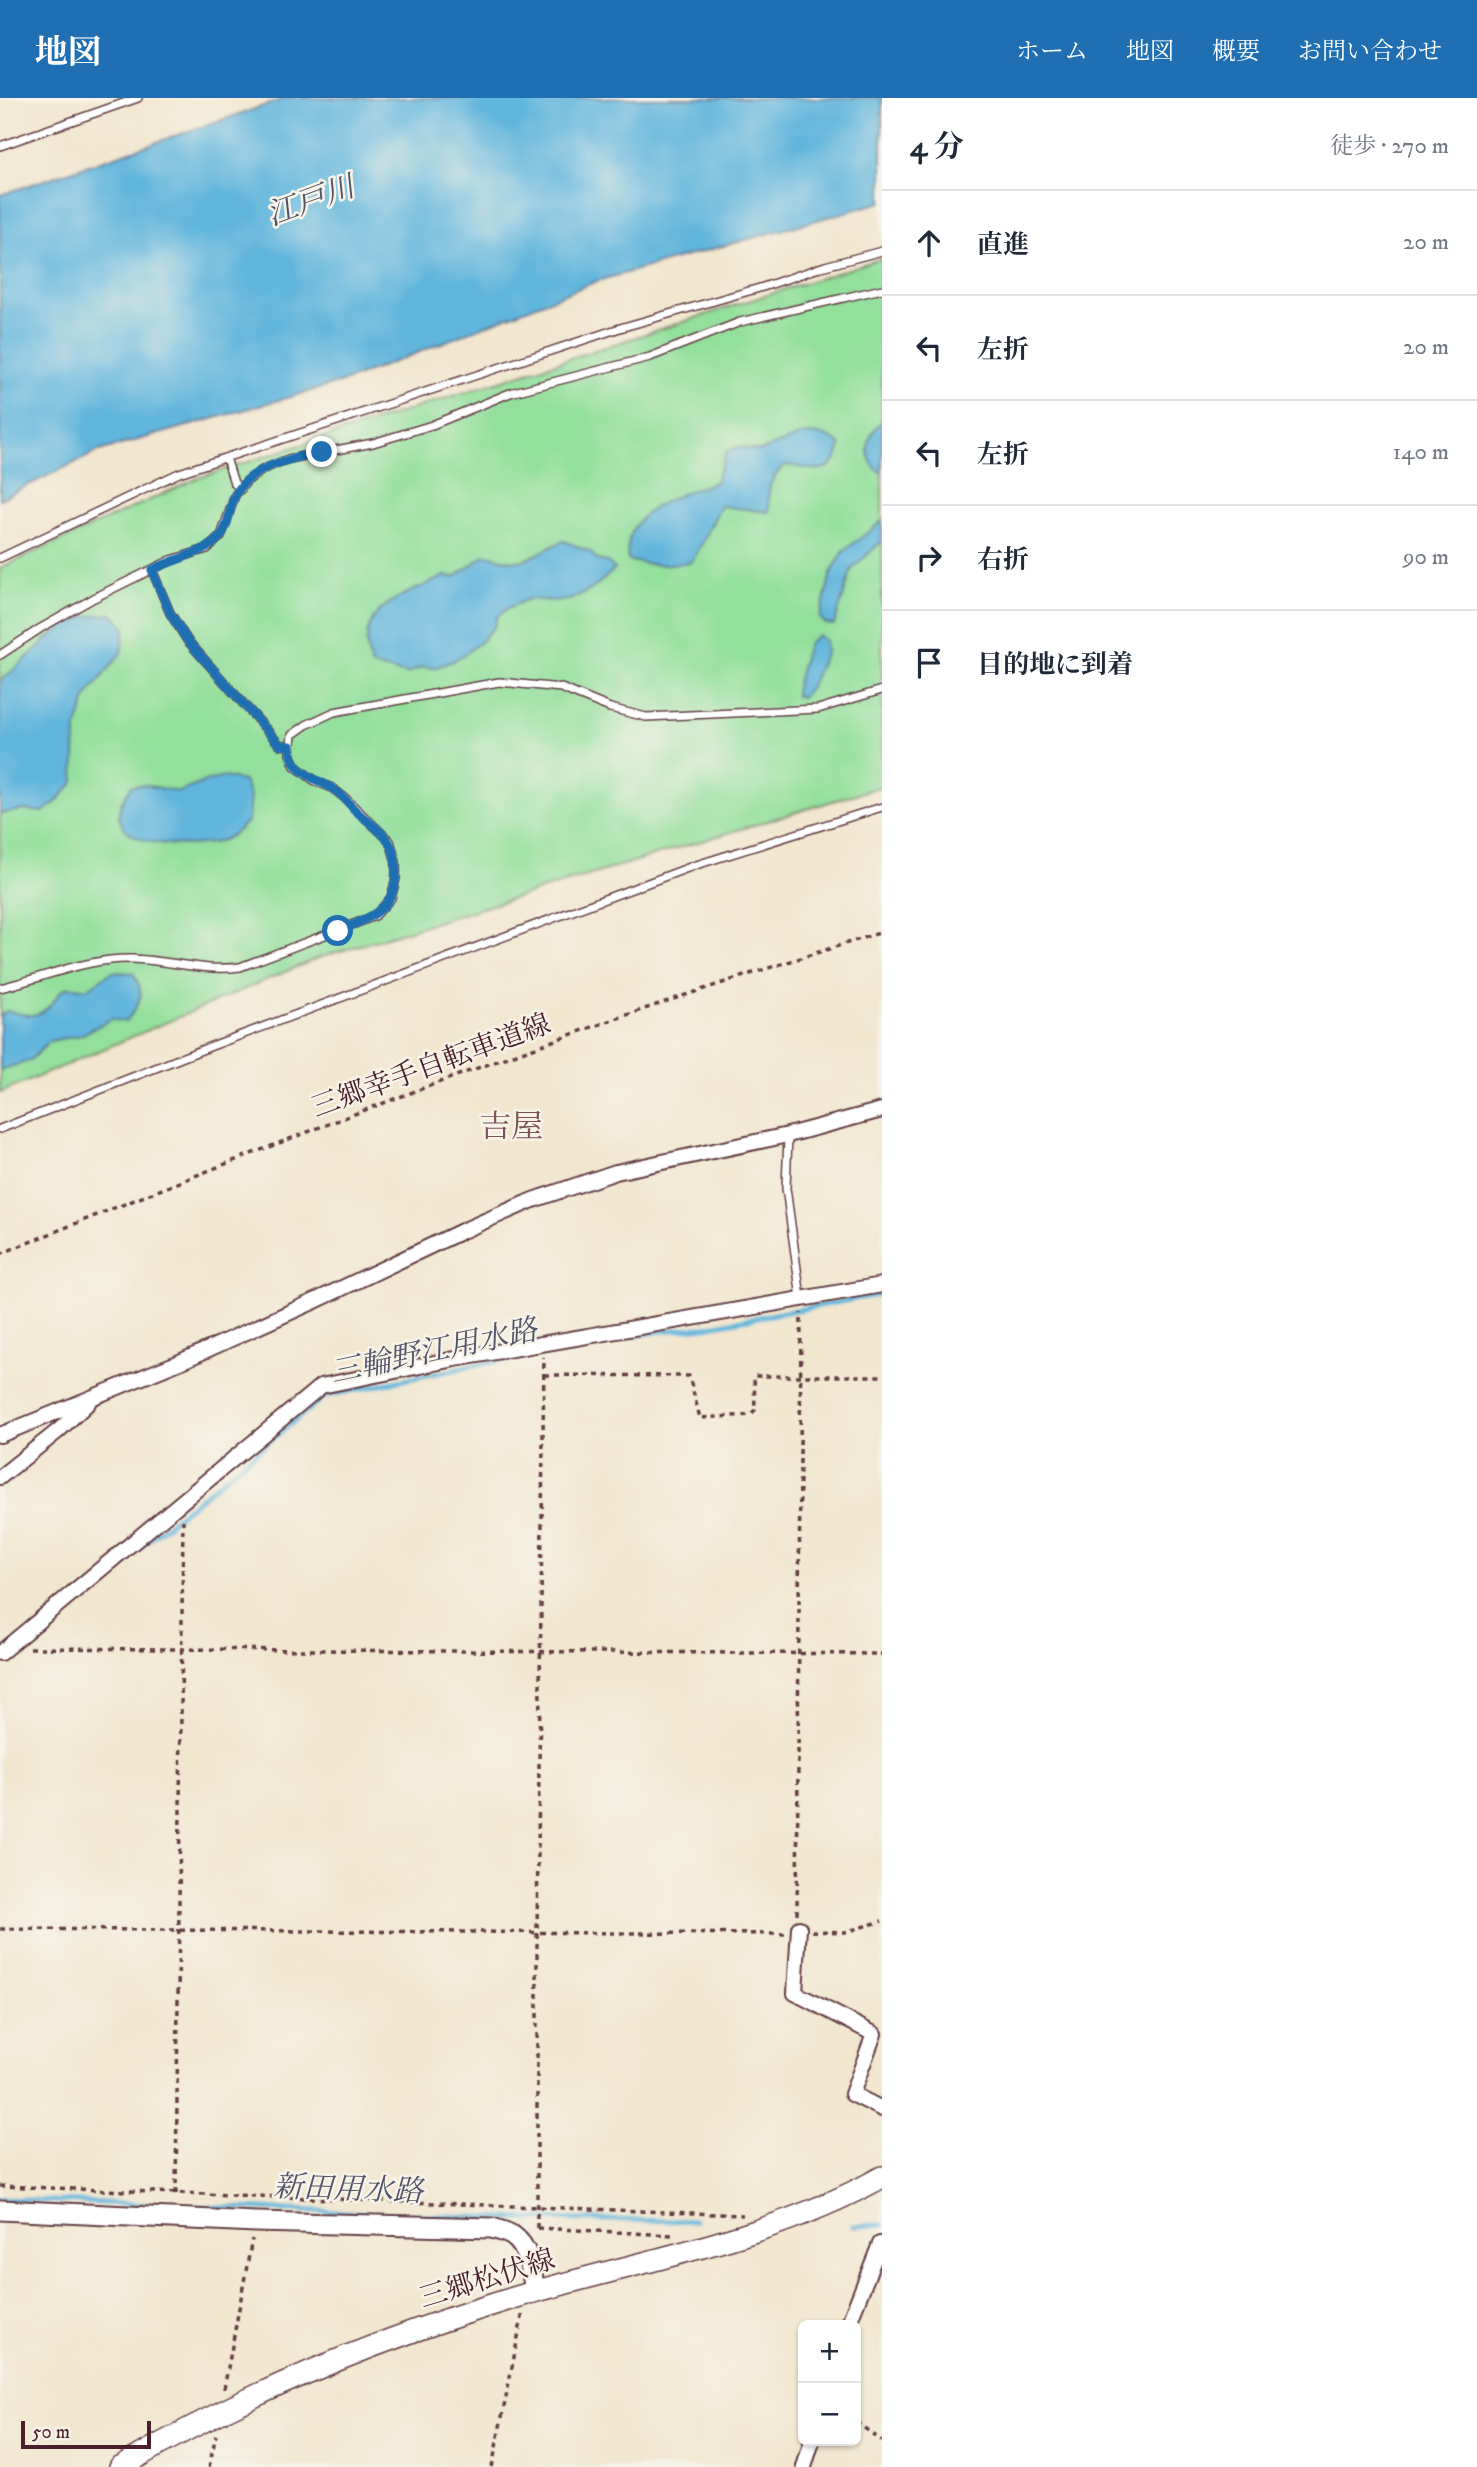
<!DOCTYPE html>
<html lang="ja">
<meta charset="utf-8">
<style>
:root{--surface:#fff;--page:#f2f2f3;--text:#1f2937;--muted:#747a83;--line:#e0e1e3;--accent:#1f6fb2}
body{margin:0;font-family:"IM FELL DW Pica","Noto Serif JP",serif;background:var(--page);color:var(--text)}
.controls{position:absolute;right:21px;bottom:21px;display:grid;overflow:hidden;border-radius:10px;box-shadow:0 2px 5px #0004}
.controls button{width:63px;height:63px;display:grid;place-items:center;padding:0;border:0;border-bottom:2px solid var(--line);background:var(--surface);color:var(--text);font:35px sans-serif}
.scale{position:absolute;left:21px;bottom:18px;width:130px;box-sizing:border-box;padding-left:7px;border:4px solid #4a1f2b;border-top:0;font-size:19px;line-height:24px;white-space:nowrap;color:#4a1f2b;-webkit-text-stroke:5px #f7f3e8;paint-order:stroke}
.stop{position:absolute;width:21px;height:21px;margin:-16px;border:5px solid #1f6fb2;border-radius:50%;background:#fff}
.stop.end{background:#1f6fb2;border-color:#fff;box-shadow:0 2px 7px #0008}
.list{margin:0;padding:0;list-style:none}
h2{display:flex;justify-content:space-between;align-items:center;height:91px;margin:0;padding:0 28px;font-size:30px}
h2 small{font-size:23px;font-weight:400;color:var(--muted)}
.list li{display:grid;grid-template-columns:46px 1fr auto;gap:21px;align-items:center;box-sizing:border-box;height:105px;padding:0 28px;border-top:2px solid var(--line)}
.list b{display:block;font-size:26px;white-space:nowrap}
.list em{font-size:23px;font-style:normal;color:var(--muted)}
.icon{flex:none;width:38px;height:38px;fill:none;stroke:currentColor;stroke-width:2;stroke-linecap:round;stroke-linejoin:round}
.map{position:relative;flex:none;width:882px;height:2369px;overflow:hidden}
header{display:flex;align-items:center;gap:42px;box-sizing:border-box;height:98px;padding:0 35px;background:var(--accent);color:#fff}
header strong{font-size:33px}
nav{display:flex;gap:38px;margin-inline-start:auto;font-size:24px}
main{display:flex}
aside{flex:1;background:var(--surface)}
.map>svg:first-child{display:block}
</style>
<header>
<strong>地図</strong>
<nav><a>ホーム</a><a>地図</a><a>概要</a><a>お問い合わせ</a></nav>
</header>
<main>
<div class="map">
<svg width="882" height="2369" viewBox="0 0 882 2369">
<rect width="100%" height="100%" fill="#f7f3e8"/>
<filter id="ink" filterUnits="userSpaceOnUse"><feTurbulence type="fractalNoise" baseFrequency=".0143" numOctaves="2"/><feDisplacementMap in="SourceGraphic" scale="14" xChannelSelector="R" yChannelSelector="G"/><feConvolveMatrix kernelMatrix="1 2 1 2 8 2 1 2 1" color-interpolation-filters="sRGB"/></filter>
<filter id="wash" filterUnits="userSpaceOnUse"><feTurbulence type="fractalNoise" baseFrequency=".00686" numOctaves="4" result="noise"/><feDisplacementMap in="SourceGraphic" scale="28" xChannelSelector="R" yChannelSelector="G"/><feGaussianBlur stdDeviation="1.57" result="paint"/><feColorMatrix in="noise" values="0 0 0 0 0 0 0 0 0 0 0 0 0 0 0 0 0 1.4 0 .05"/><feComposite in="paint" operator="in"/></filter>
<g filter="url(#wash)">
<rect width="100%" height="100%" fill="#f2e6ce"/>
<path fill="#93df9c" stroke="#6e7f64" stroke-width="2" d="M882 160V688L318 860 0 995V470L198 380Z"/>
<path fill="#61b6dd" stroke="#566a84" stroke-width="2" d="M287 0H882V104L597 183 346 283 99 353 0 401V97Z
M882 323V375C861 362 866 338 882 323Z
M805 336C820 336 829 337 841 347 833 383 810 369 784 367 767 386 768 390 769 414L721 408C710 427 704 446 691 464 671 467 648 468 628 462 621 412 678 397 715 384L727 353 738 349 760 353Z
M882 423V443L852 471 834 527 826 526 820 520 831 475 844 453Z
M564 443 589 453 598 462 607 464 615 471 591 492 569 502 557 503 528 501 508 510 497 519 494 529 479 545 466 555 453 563 434 570 422 569 407 576 372 568C349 509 405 498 445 478L455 479 485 457C495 458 509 464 518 463 535 461 548 448 564 443Z
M112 516 125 529 121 555 87 598 76 632 74 684 56 704 43 714 23 712 0 716V583C29 562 49 531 84 519 93 517 103 517 112 516Z
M818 537 825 542 826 554 812 585 802 600 795 597C795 591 806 549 809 545 811 542 815 540 818 537Z
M224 679 244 683 250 699 248 723C239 731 230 741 217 744 193 749 123 751 119 718 118 707 126 697 131 688L145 687 179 694 207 683Z
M112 874 133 875C147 899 140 903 126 924L111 921 81 937 50 943 29 963 0 972V918L6 913C17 914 30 920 40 915 62 904 53 882 86 891Z"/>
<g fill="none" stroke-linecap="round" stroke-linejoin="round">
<path stroke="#61b6dd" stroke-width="5" d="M57 1517 325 1298 536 1255 662 1233 705 1229 882 1196
M0 2101 524 2121 695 2123
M853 2128 882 2127"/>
</g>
</g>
<g filter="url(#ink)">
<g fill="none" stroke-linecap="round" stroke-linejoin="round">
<defs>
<path id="lane" d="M0 48 138 0
M226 360 234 385 241 391
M0 460 179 375 620 230 763 189 825 168 882 153
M152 472 170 515 187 542 280 647 291 648
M0 557 41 530 94 500 171 462 207 451 221 438 235 397 247 383 264 371 288 361 373 345 432 327 510 295 650 259 740 224 882 191
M0 890C43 880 86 860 132 861 168 862 203 874 240 869L375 818 391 800 396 780V764L390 743 345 700 332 690 315 683 295 668 290 656 292 637 306 627 334 614 499 584 561 590 610 610 646 619 818 611 882 592
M0 1031 209 949 693 768 882 709
M788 1038 786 1090 801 1200"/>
<path id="street" d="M0 1337 182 1263 317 1202 462 1133 533 1102 616 1074 788 1037 882 1012
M0 1379 58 1333 88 1305
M0 1555 321 1288 455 1261 882 1187
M799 1830 795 1895 874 1936 852 1996 882 2011
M848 2227 880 2146H882
M804 2369 812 2343"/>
<path id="secondary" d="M0 2112 256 2124 492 2130C498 2132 507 2134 513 2138 530 2150 532 2176 535 2194"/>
<path id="primary" d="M120 2369C245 2295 381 2240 520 2198 642 2162 769 2142 882 2079"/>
</defs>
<use href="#lane" stroke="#633d43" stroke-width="10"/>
<use href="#street" stroke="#633d43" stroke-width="18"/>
<use href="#secondary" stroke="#633d43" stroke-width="23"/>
<use href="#primary" stroke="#633d43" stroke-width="24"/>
<path stroke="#633d43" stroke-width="3.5" stroke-dasharray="5 5" stroke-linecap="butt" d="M0 1156C208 1072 417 989 630 916 713 887 798 861 882 834
M545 1277 689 1278 700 1320 750 1317 755 1312 754 1278H882
M30 1550 882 1556
M797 1816 801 1215
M0 1831 785 1836
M812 1833 845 1834 882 1823
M0 2088 743 2117
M176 2096 183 1422
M537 2130V1834L544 1259
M537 2130 673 2137
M224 2291 252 2141
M856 2324 882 2343
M209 2369 216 2337
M492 2369 523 2214"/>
<use href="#lane" stroke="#fff" stroke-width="7"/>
<use href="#street" stroke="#fff" stroke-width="14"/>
<use href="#secondary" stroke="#fff" stroke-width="19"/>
<use href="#primary" stroke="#fff" stroke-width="21"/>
</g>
</g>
<g fill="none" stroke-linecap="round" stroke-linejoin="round" filter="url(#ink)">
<path stroke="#1f6fb2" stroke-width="9" d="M322 354C292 360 248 368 234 400 229 412 229 429 219 440 207 454 171 462 152 472L170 515 187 542 280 647 290 648C289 673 315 680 333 691 343 697 348 705 356 713 378 733 396 739 396 773 396 812 369 820 338 833"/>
</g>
<g text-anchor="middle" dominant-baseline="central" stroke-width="5" stroke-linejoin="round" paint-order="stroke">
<g font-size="28" fill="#4a1f2b" stroke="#f7f3e8">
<text transform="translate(431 968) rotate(-20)">三郷幸手自転車道線</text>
<text transform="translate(487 2181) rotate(-17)">三郷松伏線</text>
</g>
<g font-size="30" font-style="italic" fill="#525469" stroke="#f7f3e8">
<text transform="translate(311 104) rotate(-20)">江戸川</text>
<text transform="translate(434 1254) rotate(-12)">三輪野江用水路</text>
<text transform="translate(348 2092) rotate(2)">新田用水路</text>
</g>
<g font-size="32" fill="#7d5052" stroke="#f7f3e8">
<text x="511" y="1030">吉屋</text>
</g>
</g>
</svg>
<div class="controls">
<button>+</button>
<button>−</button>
</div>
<div class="scale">50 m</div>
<div class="stop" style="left:338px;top:833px"></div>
<div class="stop end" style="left:322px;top:354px"></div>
</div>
<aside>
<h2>4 分<small>徒歩 · 270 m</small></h2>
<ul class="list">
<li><svg class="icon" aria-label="ahead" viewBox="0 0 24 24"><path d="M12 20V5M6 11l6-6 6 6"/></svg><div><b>直進</b></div><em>20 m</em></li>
<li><svg class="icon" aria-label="left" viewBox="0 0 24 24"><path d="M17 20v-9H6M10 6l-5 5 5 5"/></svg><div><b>左折</b></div><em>20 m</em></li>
<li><svg class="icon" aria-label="left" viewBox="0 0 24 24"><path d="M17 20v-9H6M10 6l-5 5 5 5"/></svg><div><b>左折</b></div><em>140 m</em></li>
<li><svg class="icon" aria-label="right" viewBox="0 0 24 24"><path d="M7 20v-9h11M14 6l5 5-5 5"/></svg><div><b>右折</b></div><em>90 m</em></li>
<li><svg class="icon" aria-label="arrive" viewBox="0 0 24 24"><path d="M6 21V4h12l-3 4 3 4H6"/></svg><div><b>目的地に到着</b></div></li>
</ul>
</aside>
</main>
